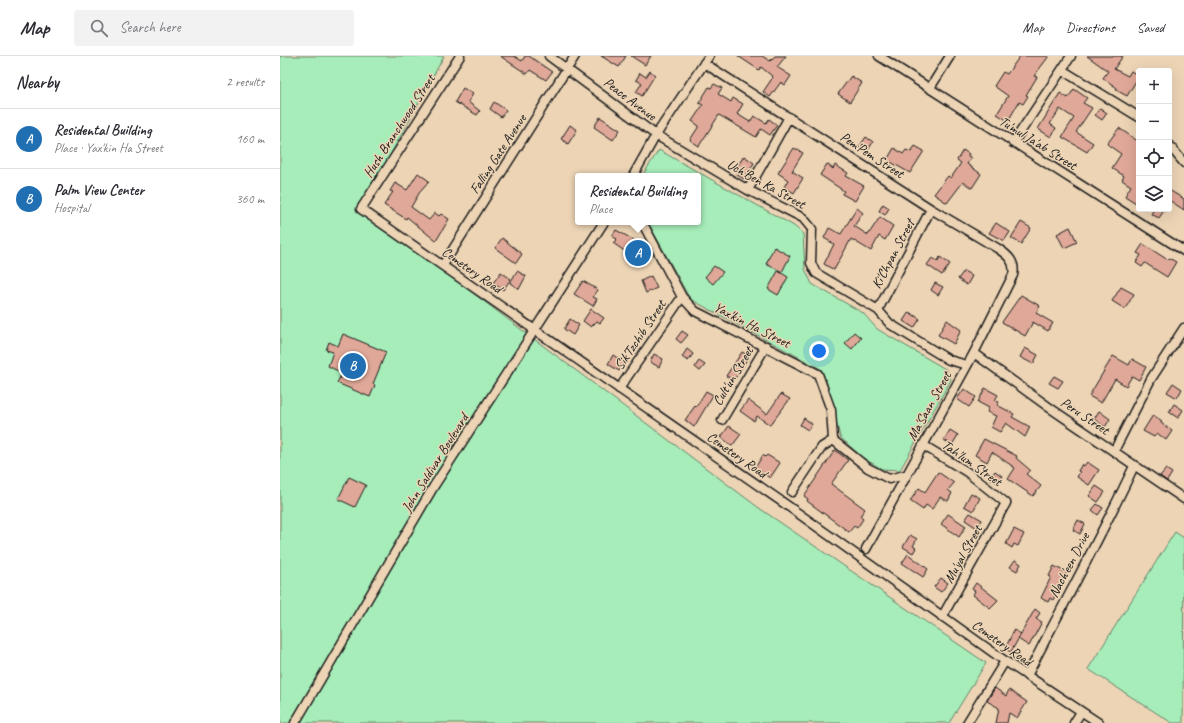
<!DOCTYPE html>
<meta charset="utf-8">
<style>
:root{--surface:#fff;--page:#f2f2f3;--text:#2b2b33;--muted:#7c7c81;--line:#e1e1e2;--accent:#1f6fb2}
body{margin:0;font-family:Caveat,sans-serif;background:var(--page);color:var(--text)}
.controls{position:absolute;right:12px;top:12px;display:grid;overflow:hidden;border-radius:4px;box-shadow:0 4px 16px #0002}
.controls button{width:36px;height:36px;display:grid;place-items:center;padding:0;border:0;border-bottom:1px solid var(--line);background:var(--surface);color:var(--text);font:20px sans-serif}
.you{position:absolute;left:539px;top:295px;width:14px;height:14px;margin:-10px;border:3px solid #fff;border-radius:50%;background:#1a73e8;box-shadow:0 0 0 6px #1a73e833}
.badge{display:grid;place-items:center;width:26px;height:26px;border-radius:50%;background:var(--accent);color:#fff;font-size:13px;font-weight:700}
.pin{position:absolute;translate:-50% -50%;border:2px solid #fff;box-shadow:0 1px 4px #0006}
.popup{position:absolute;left:295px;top:117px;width:126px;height:52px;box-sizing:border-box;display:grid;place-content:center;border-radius:4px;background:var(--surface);filter:drop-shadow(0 1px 3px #0005);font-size:13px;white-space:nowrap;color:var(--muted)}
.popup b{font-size:15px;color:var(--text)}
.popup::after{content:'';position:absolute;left:50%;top:100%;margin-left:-8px;border:8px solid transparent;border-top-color:var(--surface)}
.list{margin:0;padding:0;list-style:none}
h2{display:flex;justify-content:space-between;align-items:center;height:52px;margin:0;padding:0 16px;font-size:17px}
h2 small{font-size:13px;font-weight:400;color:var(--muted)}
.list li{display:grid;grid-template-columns:26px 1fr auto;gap:12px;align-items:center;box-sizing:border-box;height:60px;padding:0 16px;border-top:1px solid var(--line)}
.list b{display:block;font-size:15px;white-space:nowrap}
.list p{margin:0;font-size:13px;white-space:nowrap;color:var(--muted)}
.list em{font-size:13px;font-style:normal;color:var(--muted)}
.icon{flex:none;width:22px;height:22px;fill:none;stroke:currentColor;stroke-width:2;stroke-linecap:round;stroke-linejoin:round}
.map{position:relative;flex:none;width:904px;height:667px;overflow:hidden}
header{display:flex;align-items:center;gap:24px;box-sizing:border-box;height:56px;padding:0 20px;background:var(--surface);border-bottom:1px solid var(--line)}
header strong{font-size:19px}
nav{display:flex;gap:22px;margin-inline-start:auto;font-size:14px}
.search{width:280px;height:36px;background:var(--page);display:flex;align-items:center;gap:10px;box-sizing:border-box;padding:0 14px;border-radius:4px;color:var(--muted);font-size:15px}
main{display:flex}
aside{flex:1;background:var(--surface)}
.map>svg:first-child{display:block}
</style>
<header>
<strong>Map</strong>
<div class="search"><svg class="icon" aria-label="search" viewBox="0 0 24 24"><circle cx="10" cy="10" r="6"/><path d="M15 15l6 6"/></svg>Search here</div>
<nav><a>Map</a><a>Directions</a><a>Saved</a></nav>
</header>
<main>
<aside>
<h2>Nearby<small>2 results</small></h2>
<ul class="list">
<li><span class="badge">A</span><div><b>Residental Building</b><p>Place · Yax'kin Ha Street</p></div><em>160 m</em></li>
<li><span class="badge">B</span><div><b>Palm View Center</b><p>Hospital</p></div><em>360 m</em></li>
</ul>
</aside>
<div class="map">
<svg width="904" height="667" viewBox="0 0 904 667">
<rect width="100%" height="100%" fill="#ecd4b5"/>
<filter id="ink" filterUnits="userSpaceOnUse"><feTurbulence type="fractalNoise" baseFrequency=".025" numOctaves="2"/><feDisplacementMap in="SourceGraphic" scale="8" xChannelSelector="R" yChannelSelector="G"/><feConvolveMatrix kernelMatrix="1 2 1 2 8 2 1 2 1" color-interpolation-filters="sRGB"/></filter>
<g filter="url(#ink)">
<path fill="#a7edb9" stroke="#62846a" d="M0 0H164L81 153 479 452 706 607 669 667H0Z
M379 94 514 170 523 178 525 213 532 228 583 257 597 273 667 314 671 324 620 414 602 413 583 402 560 381 547 327 541 313 410 243 368 166H418V120H362Z
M895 476 904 482 903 667H892L808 613Z"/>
<path fill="#e0a898" stroke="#1c1c1c" d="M220 0H234L242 5 245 0H249L272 16 266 24 250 14 247 18Z
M321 0H346L339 11Z
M351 0H371L365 9Z
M458 0H482L490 5 495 0H506L497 11 511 20 505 29 501 26 490 41 483 36 493 21 481 11 479 14Z
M740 0H769L754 20 757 21 746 39 748 40 743 48 739 46 728 65 717 58 728 40 714 30 723 16 727 18Z
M807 0H843L834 13 848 20 851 15 859 20 847 40 836 34 837 32 823 22 828 15Z
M370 15 375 19 362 40 356 36 362 27 356 24 360 17 366 21Z
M571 20 582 27 570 46 558 38Z
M434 28 442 32 438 38 451 46 453 42 463 48 457 58 470 66 474 60 486 67 489 63 497 69 490 79 481 73 476 81 439 59 419 90 410 84 419 70 412 65 423 49 419 47 429 31 431 32Z
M183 32 193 38 188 46 200 55 197 59 175 46Z
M794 33 807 42 803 47 812 52 796 76 813 87 807 96 782 81 794 62 780 53 770 68 776 72 771 81 758 73 780 37 788 42Z
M214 46 226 54 221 61 210 53Z
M820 52 827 57 822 64 815 59Z
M320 61 340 74 333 84 314 71Z
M290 69 297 74 288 88 281 83Z
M839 72 859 86V149L845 140 851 130 842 124 844 120 832 112 841 98 827 88Z
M586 81 593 86 587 96 579 91Z
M635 90 644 95 630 117 607 104 614 92 623 98 626 94 631 96Z
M514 92 523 97 512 115 523 122 514 137 504 131 508 124 498 117Z
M683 94 689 98 688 100 691 102 687 108 701 118 692 132 683 126 667 147 654 138 668 120 671 122 681 107 677 104Z
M464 100 474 107 464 123 456 118 458 114 456 112Z
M547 108 553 113 555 109 568 117 566 120 584 130 575 145 562 138 564 135 540 119Z
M138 117 149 125 141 134 131 151 149 164 155 157 159 160 161 158 169 163 156 185 127 161 126 163 104 149 113 136 110 135 115 127 127 134Z
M889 134 904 143V154L889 144Z
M603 148 609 152 605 159 599 155Z
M577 152 583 157 574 170 588 179 600 161 613 170 605 184 599 180 591 195 571 183 554 214 544 208 554 188 544 182 549 172 561 178Z
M874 153H885L879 162 871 158Z
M741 166 751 172 741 188 731 182Z
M716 167 730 176 724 185 709 177Z
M790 171 797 186 784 192 777 178Z
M336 174 354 184 366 194 357 206 349 200 350 199 333 187 337 183 332 180Z
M222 182 242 198 236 207 215 192Z
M863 188 888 204 889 202 896 206 887 221 865 207 862 211 856 207 861 199 857 197Z
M494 191 510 200 502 216 486 208Z
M660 201 670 208 662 219 647 209 652 202 658 205Z
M434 210 443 216 433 228 425 221Z
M237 215 246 220 239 233 230 227Z
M498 215 508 221 498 239 488 233Z
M684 215 692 220 687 229 678 223Z
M221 216 231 223 223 234 213 227Z
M371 220 377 232 366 237 361 225Z
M303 225 318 234 313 241 317 243 313 250 294 238Z
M655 227 663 231 658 239 651 234Z
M841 231 854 238 845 253 832 245Z
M741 239 760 250 756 257 773 267 768 275 753 266 745 280 722 266Z
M311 253 324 262 320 267 317 265 311 271 303 265Z
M629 256 640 263 634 272 623 265Z
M290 263 299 269 293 279 284 273Z
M667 264 681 274 674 288 658 279Z
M402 275 408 279 401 287 396 283Z
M574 276 581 282 572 293 565 287Z
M63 278 106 296 93 328 95 329 90 341 57 327 62 317 48 310 53 296 46 294 49 286 58 290Z
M745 292 758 299 753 308 740 301Z
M407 293 413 298 408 305 402 301Z
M462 296 469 300 454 324 446 320Z
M374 298 383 303 379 311 370 306Z
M333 299 345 307 339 315 328 308Z
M833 300 849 309 852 303 866 311 859 324 852 320 846 330 835 323 821 347 809 340Z
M419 305 425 309 420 315 415 311Z
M774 320 783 325 778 332 769 327Z
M893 327 902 333 897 342 887 336Z
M705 332 718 339 715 344 719 346 717 349 734 358 732 361 750 371 745 381 726 367 720 376 711 371 716 360 707 356 709 352 698 346Z
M684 333 696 341 689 351 677 343Z
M426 335 433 339 414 371 405 364 415 350 416 351Z
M501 338 510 343 490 369 477 360 474 365 460 355 468 344 487 358Z
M894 348 903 354 898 362 889 356Z
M819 355 830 363 825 371 814 363Z
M873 359 882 365 881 367 892 375 886 384 877 377 874 381 863 375Z
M524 362 532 368 528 374 520 369Z
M449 370 461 378 452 390 441 381Z
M670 374 678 379 672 389 664 384Z
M704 383 737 400 736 402 750 414 746 418 761 430 753 440 728 423 735 412 712 396 707 406 695 399Z
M555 394 568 404 551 428 585 453 580 460 583 463 577 472 574 470 569 476 527 445 528 443 524 440Z
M483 399 485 401 487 399 500 407 490 422 475 412Z
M807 406 819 414 809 429 797 421 800 416 798 415 802 408 804 410Z
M886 413 892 417 887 425 880 420Z
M715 415 722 420 717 427 710 422Z
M658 416 674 427 668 434 672 437 668 445 660 441 652 453 646 449 643 454 630 445 639 432 645 436Z
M69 421 86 429 75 451 58 443Z
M816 430 825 436 818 446 809 440Z
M691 437 700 442 693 455 684 450Z
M817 448 823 452 818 459 812 454Z
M690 457 702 464 697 472 685 464Z
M668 458 686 470 679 481 661 468Z
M798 464 805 468 800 478 793 474Z
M734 473 744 478 738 490 734 488 732 492 726 488Z
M630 479 637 483 633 490 636 492 633 497 623 491Z
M628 498 648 513 643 521 622 507Z
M735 504 741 508 737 515 730 511Z
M774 510 787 517 773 544 770 542 768 546 761 542 771 521 769 520Z
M661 522 668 527 661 536 654 531Z
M696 527 718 544 710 552 693 539 695 535 692 533Z
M755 553 760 557 756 563 762 566 749 590 738 583Z
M734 574 741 578 731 596 725 593Z
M715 632 726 640 729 634 747 646 737 662 729 657 727 667H716L719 652 707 645Z"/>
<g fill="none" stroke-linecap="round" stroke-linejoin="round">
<defs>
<path id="street" d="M180 0 81 153 508 450 725 605 819 667
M269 0 376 79 468 134 523 162 532 173 531 207 536 217 598 254 610 268 669 304 687 309
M599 0 904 195
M424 7 651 153 717 192C728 199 736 206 733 219L694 297 586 493
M782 14 859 61
M650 32 670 0
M733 87 791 0
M889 89 904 107
M353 120 376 79 429 0
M468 134 509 61
M362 166 402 241 415 255 538 318 551 354 553 384 588 412 609 423 625 419
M163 209 295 0
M598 254 651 153
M694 297 770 352 904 443
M339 333 402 241
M442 364 486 290
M643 389 687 416 726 447 662 561
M834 395 871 323 904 272
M512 436 542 391 553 384
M747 620C782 550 821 481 854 410
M15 667 154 430 324 166
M687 667 725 605
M794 667 801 656"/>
</defs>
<use href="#street" stroke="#1c1c1c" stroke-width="11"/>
<use href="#street" stroke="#ecd4b5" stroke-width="8"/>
</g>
</g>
<g text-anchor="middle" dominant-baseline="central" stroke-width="3" stroke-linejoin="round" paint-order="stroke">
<g font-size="14" fill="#1c1c1c" stroke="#ecd4b5">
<text transform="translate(350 43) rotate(37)">Peace Avenue</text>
<text transform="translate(119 70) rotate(-57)">Hush Branchwood Street</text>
<text transform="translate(758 87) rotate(32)">Tu'mul Ja'ab Street</text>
<text transform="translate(218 98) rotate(-57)">Falling Gate Avenue</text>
<text transform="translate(592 99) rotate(33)">Pem'Pem Street</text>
<text transform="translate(486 128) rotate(29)">Uch'Ben Ka Street</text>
<text transform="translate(613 198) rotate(-62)">Ki'Chpan Street</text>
<text transform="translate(192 214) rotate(35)">Cemetery Road</text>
<text transform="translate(472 269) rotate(27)">Yax'kin Ha Street</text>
<text transform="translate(360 279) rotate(-56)">Sik'Tzchib Street</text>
<text transform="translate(453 320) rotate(-59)">Cult'un Street</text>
<text transform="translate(649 350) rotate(-61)">Ma'Saan Street</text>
<text transform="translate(805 360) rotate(34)">Peru Street</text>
<text transform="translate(457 399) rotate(35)">Cemetery Road</text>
<text transform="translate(155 407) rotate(-58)">John Saldivar Boulevard</text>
<text transform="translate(692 407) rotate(35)">Tah'lum Street</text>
<text transform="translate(683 498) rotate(-61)">Mu'yal Street</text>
<text transform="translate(789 509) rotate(-62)">Nach'een Drive</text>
<text transform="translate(722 587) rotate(35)">Cemetery Road</text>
</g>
</g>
</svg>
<div class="controls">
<button>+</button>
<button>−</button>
<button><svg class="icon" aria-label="locate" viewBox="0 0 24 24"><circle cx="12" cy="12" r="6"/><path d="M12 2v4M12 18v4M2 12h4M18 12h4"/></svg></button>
<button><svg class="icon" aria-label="layers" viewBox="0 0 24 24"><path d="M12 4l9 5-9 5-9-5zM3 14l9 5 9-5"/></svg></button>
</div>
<div class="you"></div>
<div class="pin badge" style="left:358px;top:197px">A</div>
<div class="popup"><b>Residental Building</b>Place</div>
<div class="pin badge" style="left:73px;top:310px">B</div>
</div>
</main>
